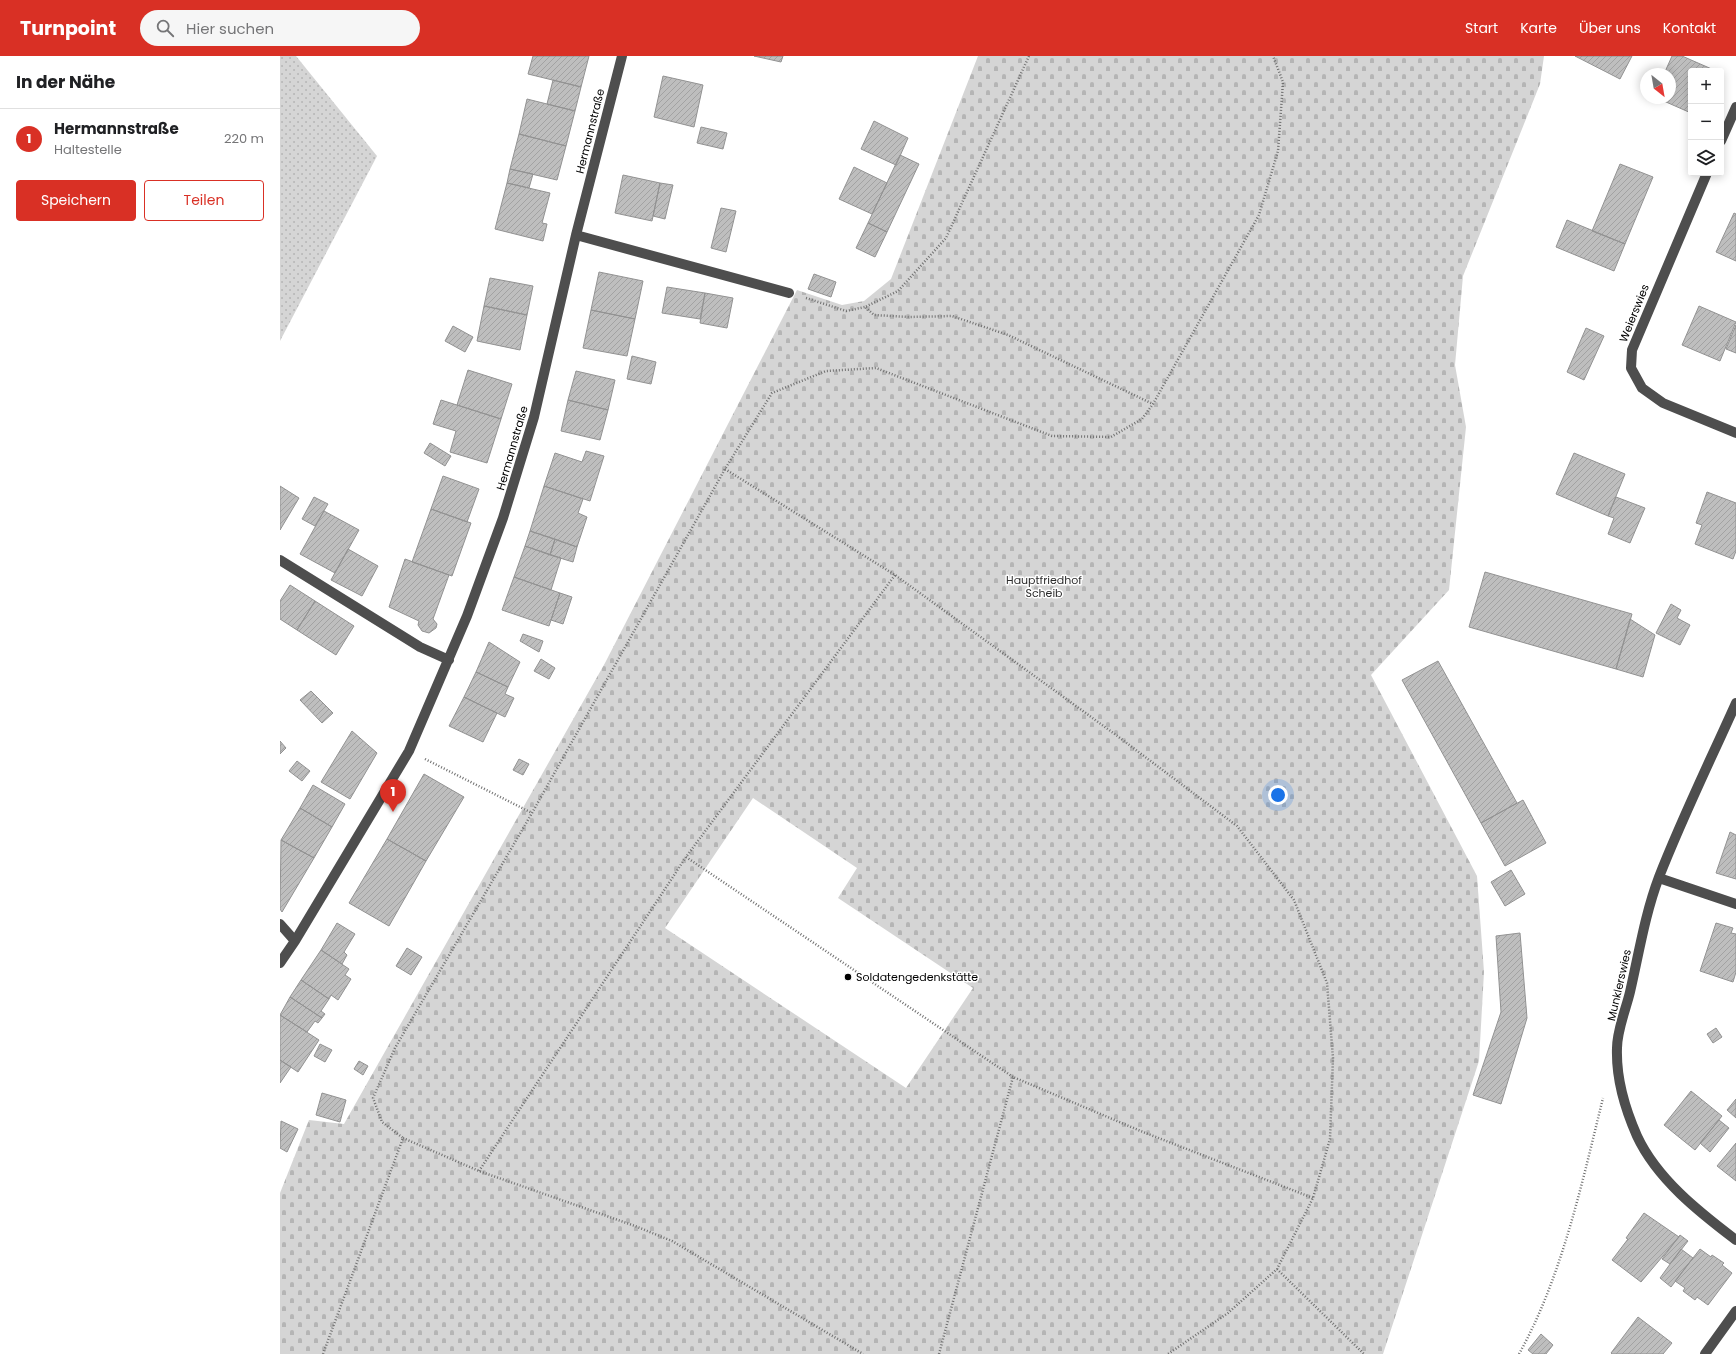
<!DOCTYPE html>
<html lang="de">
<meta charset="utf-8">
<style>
:root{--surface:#fff;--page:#f6f6f6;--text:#202124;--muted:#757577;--line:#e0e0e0;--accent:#d93025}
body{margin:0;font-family:Poppins,sans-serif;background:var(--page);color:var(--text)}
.controls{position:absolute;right:12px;top:12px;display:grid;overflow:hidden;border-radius:4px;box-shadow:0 2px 10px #0003}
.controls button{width:36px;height:36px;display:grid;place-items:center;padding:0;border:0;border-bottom:1px solid var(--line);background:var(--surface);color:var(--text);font:20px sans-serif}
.compass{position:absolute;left:1360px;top:12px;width:36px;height:36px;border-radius:50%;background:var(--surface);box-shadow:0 2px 10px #0003;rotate:149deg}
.you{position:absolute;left:998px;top:739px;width:14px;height:14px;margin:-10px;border:3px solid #fff;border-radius:50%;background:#1a73e8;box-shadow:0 0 0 6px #1a73e833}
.badge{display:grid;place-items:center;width:26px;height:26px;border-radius:50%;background:var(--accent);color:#fff;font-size:13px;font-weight:700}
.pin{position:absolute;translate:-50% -33px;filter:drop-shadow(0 1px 2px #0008)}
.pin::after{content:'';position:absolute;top:21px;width:14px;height:12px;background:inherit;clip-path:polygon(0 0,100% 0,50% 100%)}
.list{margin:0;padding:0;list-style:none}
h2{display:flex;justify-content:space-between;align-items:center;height:52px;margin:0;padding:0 16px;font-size:17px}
h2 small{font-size:13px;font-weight:400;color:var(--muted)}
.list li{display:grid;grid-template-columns:26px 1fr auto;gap:12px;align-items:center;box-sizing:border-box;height:60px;padding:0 16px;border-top:1px solid var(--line)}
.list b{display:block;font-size:15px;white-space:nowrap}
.list p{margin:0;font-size:13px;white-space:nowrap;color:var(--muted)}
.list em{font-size:13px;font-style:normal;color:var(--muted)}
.actions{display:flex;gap:8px;padding:12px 16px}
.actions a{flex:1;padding:9px 0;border:1px solid var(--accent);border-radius:4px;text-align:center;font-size:14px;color:var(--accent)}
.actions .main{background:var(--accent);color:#fff}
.icon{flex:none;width:22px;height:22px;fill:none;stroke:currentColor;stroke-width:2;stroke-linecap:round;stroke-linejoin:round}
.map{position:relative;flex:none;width:1456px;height:1298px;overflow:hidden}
header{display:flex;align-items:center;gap:24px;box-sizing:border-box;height:56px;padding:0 20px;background:var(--accent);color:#fff}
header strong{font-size:19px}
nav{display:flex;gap:22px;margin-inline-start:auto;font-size:14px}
.search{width:280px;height:36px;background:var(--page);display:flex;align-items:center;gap:10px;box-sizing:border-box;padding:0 14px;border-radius:22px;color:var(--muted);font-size:15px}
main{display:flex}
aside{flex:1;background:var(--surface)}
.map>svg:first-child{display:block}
</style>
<header>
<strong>Turnpoint</strong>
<div class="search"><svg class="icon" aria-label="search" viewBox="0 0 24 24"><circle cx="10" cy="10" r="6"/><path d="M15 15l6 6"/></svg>Hier suchen</div>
<nav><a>Start</a><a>Karte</a><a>Über uns</a><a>Kontakt</a></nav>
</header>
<main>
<aside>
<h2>In der Nähe<small></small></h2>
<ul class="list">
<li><span class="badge">1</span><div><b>Hermannstraße</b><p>Haltestelle</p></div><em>220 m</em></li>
</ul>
<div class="actions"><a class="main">Speichern</a><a>Teilen</a></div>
</aside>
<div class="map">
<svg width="1456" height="1298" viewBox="0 0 1456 1298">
<defs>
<pattern id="cemetery-stones" width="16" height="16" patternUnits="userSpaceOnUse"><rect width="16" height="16" fill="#d5d5d5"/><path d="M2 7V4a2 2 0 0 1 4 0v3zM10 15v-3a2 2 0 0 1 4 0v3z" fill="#b5b5b5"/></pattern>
<pattern id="garden-dots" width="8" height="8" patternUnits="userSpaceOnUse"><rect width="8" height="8" fill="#d5d5d5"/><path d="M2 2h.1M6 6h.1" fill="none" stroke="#b5b5b5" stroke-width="1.8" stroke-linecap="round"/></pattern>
<pattern id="building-hatch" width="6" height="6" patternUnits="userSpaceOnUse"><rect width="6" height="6" fill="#bebebe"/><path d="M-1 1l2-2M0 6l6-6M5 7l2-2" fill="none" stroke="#a2a2a2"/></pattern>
</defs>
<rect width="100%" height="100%" fill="#fff"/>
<path fill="url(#cemetery-stones)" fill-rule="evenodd" d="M698 0H1264L1260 28 1183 220 1175 309 1186 371 1169 534 1091 619 1197 820 1204 916 1199 1005 1103 1298H0V1137L29 1064 64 1068 325 607 517 234 562 249 584 245 611 223ZM473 742 577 812 558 842 693 932 626 1032 385 872Z"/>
<path fill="url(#garden-dots)" d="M0 0H16L97 100 0 285Z"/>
<path fill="url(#building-hatch)" stroke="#929292" d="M253 0H309L301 31 248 18Z
M474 0H503L501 6Z
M1295 0H1352L1340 23Z
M1392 0H1402L1434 14 1411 15V57L1377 42H1390V18H1384Z
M383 20 423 29 414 71 374 61Z
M273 24 301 31 295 55 267 48Z
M247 43 295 55 286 90 239 78Z
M594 65 628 82 616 109 581 93Z
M421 71 447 77 443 93 417 87Z
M239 78 286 90 277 124 230 113Z
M620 99 639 108 607 176 588 167Z
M1340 108 1373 121 1345 188 1312 175Z
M574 111 607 127 592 158 559 143Z
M230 113 253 118 249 132 227 127Z
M343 119 380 127 372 165 335 157Z
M227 127 270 137 262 167 267 168 263 185 215 173Z
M380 127 393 129 385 163 373 160Z
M441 152 456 155 446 196 431 192Z
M1454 157 1456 158V205L1436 196Z
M1287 164 1345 188 1334 215 1276 191Z
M588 167 607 176 595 201 576 192Z
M319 216 363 225 355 263 311 254Z
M534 218 556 226 551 241 528 233Z
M210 222 253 230 247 259 204 250Z
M387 231 425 237 420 263 382 257Z
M425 237 453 242 447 272 420 267Z
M204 250 247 259 240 294 197 285Z
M1419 250 1456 266 1440 305 1402 289Z
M311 254 355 263 347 300 303 292Z
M1456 269V297L1446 293Z
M173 270 193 281 185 296 165 285Z
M1306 272 1324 280 1304 324 1287 316Z
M352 300 376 306 371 328 347 323Z
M188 314 232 328 221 363 177 349Z
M296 315 335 324 328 354 288 344Z
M161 344 221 363 207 407 170 396 176 375 153 368Z
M288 344 328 354 320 384 281 375Z
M150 387 171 400 165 410 144 397Z
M306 395 324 400 310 445 264 430 275 397 302 406Z
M1294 397 1345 418 1328 460 1276 438Z
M163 420 199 433 187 466 151 453Z
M0 430 19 442 0 474Z
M264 430 303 443 298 457 307 461 297 491 250 475Z
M1427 436 1456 447V495L1453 503 1415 488 1422 469 1416 467Z
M34 441 48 448 35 470 22 463Z
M1336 441 1365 452 1350 487 1328 478 1334 462 1328 460Z
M151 453 191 467 172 520 132 506Z
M44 455 79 474 55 517 20 498Z
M250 475 275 483 270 499 245 490Z
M275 483 297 491 293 506 270 499Z
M245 490 281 502 271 534 234 521Z
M68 493 98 510 82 540 51 524Z
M125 503 169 519 153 563 157 568 156 572 149 577 142 575 138 569 139 565 109 551Z
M1205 516 1352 558 1336 613 1189 571Z
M234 521 280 537 269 570 222 554Z
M10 529 35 545 17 574 0 563V545Z
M280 537 292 541 283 568 271 564Z
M35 545 74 570 56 599 17 574Z
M1391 548 1401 554 1397 562 1410 569 1400 589 1376 577Z
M1350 563 1375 579 1363 621 1336 613Z
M243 578 263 585 259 596 240 585Z
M209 586 240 606 228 631 196 616Z
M261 603 275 612 269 623 254 615Z
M1158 605 1237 747 1201 767 1122 624Z
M196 616 228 631 225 638 234 642 225 661 184 641Z
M31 635 53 657 42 667 20 644Z
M184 641 217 657 203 686 169 670Z
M72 675 97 697 70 743 41 726Z
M0 685 6 692 0 698Z
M239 703 249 708 243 719 233 714Z
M17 705 30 715 22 725 9 715Z
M144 718 184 741 146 805 107 783Z
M33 729 65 748 52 771 20 752Z
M1243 744 1266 787 1225 810 1201 767Z
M20 752 52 771 34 802 1 784Z
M1450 776 1456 779V823L1436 817Z
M107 783 146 805 109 870 69 847Z
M1 784 34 802 2 856 0 853Z
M1231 814 1245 838 1225 850 1211 826Z
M57 867 75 878 64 896 67 899 62 908 41 894Z
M1436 867 1453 872 1451 877 1456 878V916L1453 926 1420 915Z
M1240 877 1247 962 1221 1048 1193 1039 1221 956 1216 880Z
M127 892 142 901 131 919 116 910Z
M41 894 69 913 65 919 71 923 58 944 51 939 49 943 21 924Z
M21 924 49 943 41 955 45 958 42 962 10 941Z
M10 941 42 962 38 967 35 965 27 976 0 959Z
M0 959 39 984 18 1016 0 1004Z
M1436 972 1442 981 1433 987 1427 978Z
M40 988 52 994 45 1006 34 1000Z
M0 1004 11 1011 0 1027Z
M79 1005 88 1010 83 1019 74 1013Z
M1411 1035 1442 1060 1415 1094 1384 1069Z
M42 1037 66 1044 60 1066 36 1059Z
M1456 1043V1062L1447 1054Z
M1439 1064 1449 1072 1430 1096 1420 1087Z
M1 1065 18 1073 7 1096 0 1092Z
M1456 1087V1125L1437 1110Z
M1364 1157 1399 1181 1361 1226 1332 1204 1348 1183 1346 1182Z
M1400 1179 1408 1185 1390 1208 1382 1203Z
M1401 1193 1413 1202 1391 1231 1380 1222Z
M1420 1193 1431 1201 1432 1199 1444 1207 1442 1209 1452 1217 1428 1249 1417 1241 1415 1244 1403 1235 1405 1232 1395 1225Z
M1358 1261 1392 1287 1383 1298H1332L1331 1297Z
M1261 1278 1273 1289 1266 1298H1253L1248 1294Z"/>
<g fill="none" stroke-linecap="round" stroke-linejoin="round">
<path stroke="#707070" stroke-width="2.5" stroke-dasharray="1 2" stroke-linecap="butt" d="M749 0 666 182 618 235 585 251 594 259 629 261 672 260 728 279 873 348
M526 242 566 255 585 251
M445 413 615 519 836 679 957 770 1014 844 1047 927 1053 1002 1050 1083 1033 1142 997 1213 948 1257 888 1298
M145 703 252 757
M406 801 733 1021
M123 1082 199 1115 355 1170 392 1185 583 1298
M199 1115 406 801 615 519
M997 1213 1084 1298
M43 1298 123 1082 102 1066 93 1042 115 992 252 757 445 413 492 337 546 315 596 312 772 380 831 381 862 363 873 348 979 159 998 95 1003 26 993 0
M659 1298 733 1021 863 1076 1033 1142
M1239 1298C1282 1221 1302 1127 1323 1042"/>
<path stroke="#4e4e4e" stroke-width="10" d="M1441 85 1456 51
M1427 117 1352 294 1351 312 1362 332 1383 347 1456 377
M296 179 509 237
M0 504 140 591 169 604
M1456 647C1430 705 1402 762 1379 821 1365 858 1359 897 1350 936 1346 953 1337 974 1337 992 1336 1021 1345 1053 1357 1080 1377 1123 1419 1156 1456 1184
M1379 822 1456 848
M0 868 15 885
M0 907 15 885 129 695 187 560 223 462 254 361 296 179 342 0
M1425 1298 1456 1255"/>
</g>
<circle fill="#000" stroke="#fff" stroke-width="1.5" cx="568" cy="921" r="4"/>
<g text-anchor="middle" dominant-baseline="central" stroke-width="3" stroke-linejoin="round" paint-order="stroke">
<g font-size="11" fill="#000" stroke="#fff">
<text transform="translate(310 75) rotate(-76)">Hermannstraße</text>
<text transform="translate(1354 257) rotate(-68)">Weierswies</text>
<text transform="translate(232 392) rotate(-74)">Hermannstraße</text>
<text transform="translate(1339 929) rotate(-77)">Munklerswies</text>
</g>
<g font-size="11" fill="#2c2c2c" stroke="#fff">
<text x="764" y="524">Hauptfriedhof<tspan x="764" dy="13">Scheib</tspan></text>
</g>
<g font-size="11" fill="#000" stroke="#fff" text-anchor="start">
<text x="576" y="921">Soldatengedenkstätte</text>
</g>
</g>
</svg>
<div class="controls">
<button>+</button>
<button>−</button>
<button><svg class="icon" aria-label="layers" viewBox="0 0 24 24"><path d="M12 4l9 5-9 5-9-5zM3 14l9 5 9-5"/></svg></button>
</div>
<svg class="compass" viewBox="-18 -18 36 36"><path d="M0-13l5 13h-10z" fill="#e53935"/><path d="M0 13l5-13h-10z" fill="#757577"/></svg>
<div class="you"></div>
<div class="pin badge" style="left:113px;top:756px">1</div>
</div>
</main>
